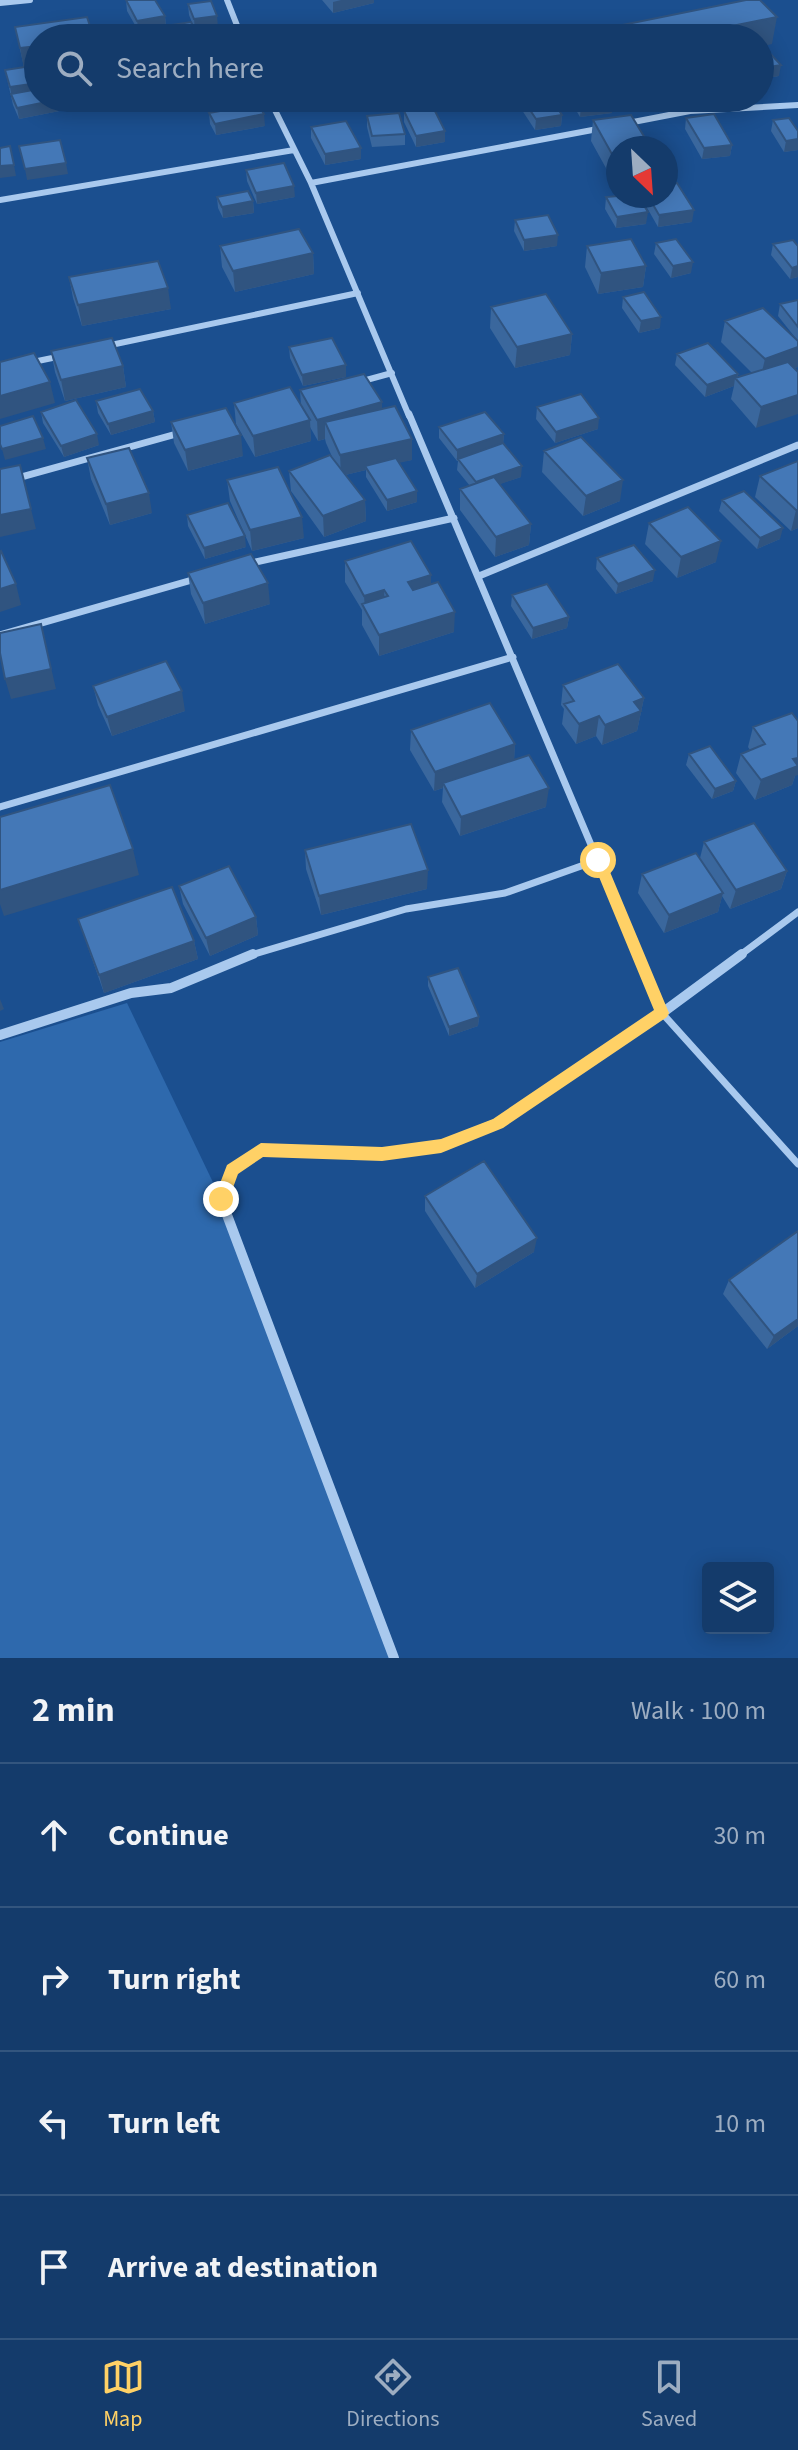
<!DOCTYPE html>
<meta charset="utf-8">
<style>
:root{--surface:#143b6b;--page:#1d4271;--text:#f1f3f6;--muted:#9dadc1;--line:#33557e;--accent:#ffd166}
body{margin:0;font-family:"Source Sans 3",sans-serif;background:var(--page);color:var(--text)}
.controls{position:absolute;right:24px;bottom:24px;display:grid;overflow:hidden;border-radius:8px;box-shadow:0 4px 20px #0003}
.controls button{width:72px;height:72px;display:grid;place-items:center;padding:0;border:0;border-bottom:2px solid var(--line);background:var(--surface);color:var(--text);font:40px sans-serif}
.compass{position:absolute;left:606px;top:136px;width:72px;height:72px;border-radius:50%;background:var(--surface);box-shadow:0 4px 20px #0003;rotate:155deg}
.stop{position:absolute;width:24px;height:24px;margin:-18px;border:6px solid #ffd166;border-radius:50%;background:#fff}
.stop.end{background:#ffd166;border-color:#fff;box-shadow:0 2px 8px #0008}
.list{margin:0;padding:0;list-style:none}
h2{display:flex;justify-content:space-between;align-items:center;height:104px;margin:0;padding:0 32px;font-size:34px}
h2 small{font-size:26px;font-weight:400;color:var(--muted)}
.list li{display:grid;grid-template-columns:52px 1fr auto;gap:24px;align-items:center;box-sizing:border-box;height:144px;padding:0 32px;border-top:2px solid var(--line)}
.list b{display:block;font-size:30px;white-space:nowrap}
.list em{font-size:26px;font-style:normal;color:var(--muted)}
.icon{flex:none;width:44px;height:44px;fill:none;stroke:currentColor;stroke-width:2;stroke-linecap:round;stroke-linejoin:round}
.map{position:relative;flex:none;width:798px;height:1658px;overflow:hidden}
.search{position:absolute;background:var(--surface);box-shadow:0 4px 20px #0003;left:24px;right:24px;top:24px;height:88px;display:flex;align-items:center;gap:20px;box-sizing:border-box;padding:0 28px;border-radius:44px;color:var(--muted);font-size:30px}
.sheet{height:680px;background:var(--surface)}
nav{display:flex;justify-content:space-around;align-items:center;box-sizing:border-box;height:112px;border-top:2px solid var(--line);background:var(--surface);font-size:22px;color:var(--muted)}
nav a{display:grid;justify-items:center;gap:4px}
nav .on{color:var(--accent)}
.map>svg:first-child{display:block}
</style>
<div class="map">
<svg width="798" height="1658" viewBox="0 0 798 1658">
<rect width="100%" height="100%" fill="#1b4f8f"/>
<path fill="#2e69ad" d="M127 1003 221 1199 394 1658H0V1042Z"/>
<g fill="none" stroke-linecap="round" stroke-linejoin="round">
<path stroke="#a9c9ee" stroke-width="7" d="M662 1013 798 1164"/>
<path stroke="#a9c9ee" stroke-width="6" d="M227 0 242 38
M0 3 30 0
M269 98 311 183 409 416
M628 123 690 111 798 105
M311 183 603 128
M0 200 294 150
M106 346 358 293
M28 363 62 356
M359 382 392 373"/>
<path stroke="#a9c9ee" stroke-width="7" d="M409 414 638 956
M0 483 180 433
M247 564 454 518
M479 576 798 445
M0 635 199 578
M0 807 513 657
M248 956 406 909 505 893 598 860
M739 956 798 912"/>
<path stroke="#a9c9ee" stroke-width="10" d="M637 954 662 1013
M0 1035 131 993 171 988 253 954
M394 1658 221 1199 232 1170 261 1150 382 1154 441 1146 498 1123 662 1013 742 954"/>
</g>
<path fill="#3a679d" d="M126 0 165 16 166 26 195 30 189 15 188 4 218 27 195 30 196 37 217 38H160L158 28 139 32 127 11Z
M322 0H374V3L333 13Z
M15 27 38 38V98H84L85 106 19 119 13 105 5 70 24 67Z
M760 48 779 76 762 79 760 77Z
M359 98H416V101L365 109Z
M514 98H551L562 115 561 126 535 130Z
M569 98H611L612 113 580 117Z
M404 111 445 142 416 147 404 122Z
M209 113 265 126 216 135 210 124Z
M367 116 405 134V145L372 147 367 127Z
M686 118 732 145 730 156 702 159 685 129Z
M593 120 618 148V188H617L591 141Z
M773 120 798 131V150L784 152 771 131Z
M311 127 361 159 325 165 311 138Z
M246 170 295 197 257 204 247 181Z
M642 196H666L692 222 658 227 642 199Z
M217 197 253 201 254 213 223 218 218 208Z
M606 197 646 224 616 228 605 209Z
M515 220 557 246 524 251 514 231Z
M656 243 691 273 671 278 654 254Z
M773 244 798 246V277L790 279 771 255Z
M220 246 313 253 314 274 235 292 222 267Z
M587 246 646 266 643 287 598 294 585 267Z
M69 277 171 309 82 326 73 298Z
M623 297 660 328 639 333 622 308Z
M798 300V341L778 316 780 304Z
M491 307 572 334 570 355 515 368 490 328Z
M725 321 798 341V367L794 368 756 428 731 399 734 386 705 397 675 365 677 354 738 374V377L752 373 721 342Z
M289 347 346 365V377L303 386 290 358Z
M51 351 123 366 126 387 65 401 55 372Z
M300 390 382 409 412 439V460L399 462 417 491V502L387 511 366 477V470L345 475 365 500 366 521 324 537 291 491 289 471 333 459 326 443 325 439 318 441 310 427 311 441 255 457 236 424 234 403 301 406Z
M96 401 153 411 155 422 111 435 98 413Z
M537 407 598 429 555 443 536 419Z
M41 412 99 445 64 457 43 423Z
M171 422 243 456 188 471 174 443Z
M439 427 504 434 503 444 521 477 499 484 531 524 529 545 495 557 460 510V489L470 486 457 470 458 461H457L439 438Z
M544 451 620 501 583 516 542 472Z
M87 458 152 513 110 525 91 479Z
M798 461V528L791 531 755 497 760 476Z
M227 480 304 538 252 551 230 501Z
M722 500 780 539 757 549 719 511Z
M187 515 246 547 205 559 188 526Z
M649 523 716 562 677 578 645 544Z
M597 558 653 581 616 594 596 569Z
M345 561 431 584 454 632 379 656 362 625V610L345 582Z
M188 573 270 604 205 624 191 594Z
M512 595 569 617 567 628 532 639 511 606Z
M563 685 644 698 637 731 602 745 596 736 576 744 562 724 564 709 561 705Z
M93 686 185 711 112 736 98 705Z
M753 727 795 776 792 785 755 800 736 773 741 754 750 750 748 747Z
M411 730 515 744 514 760 546 807 460 836 442 802 443 788 434 791 410 750Z
M689 754 736 781 733 791 712 799 686 765Z
M704 842 787 871 781 889 730 909 722 896 718 912 664 933 638 893 642 874 700 858Z
M305 850 427 889 321 915 306 869Z
M179 886 256 917 258 935 210 956 183 904Z
M78 919 194 941 198 959 104 993Z
M428 977 479 1017 478 1026 449 1036 428 986Z
M425 1196 534 1252 475 1288 425 1211Z
M798 1231V1326L767 1349 723 1294 729 1280Z"/>
<path fill="#305480" d="M341 0H374V3L333 13V2Z
M165 16 166 27 139 32 137 21Z
M217 16 218 27 195 30 194 19Z
M777 17 772 44 760 47V38H673Z
M196 32 197 38H163Z
M38 46V67L24 69 20 48Z
M781 65 779 76 762 79 764 68Z
M38 83V94L12 98 10 87Z
M66 98H84L85 106 19 119 17 108Z
M231 98H254L255 103 232 106Z
M364 98H416V101L365 109Z
M427 98H452L427 103Z
M614 102 612 113 580 117 581 106Z
M264 114 265 126 216 135 215 124Z
M562 115 561 126 535 130 536 119Z
M445 131V142L416 147V136Z
M798 139V150L784 152 786 141Z
M732 145 730 156 702 159 704 148Z
M361 148V159L325 165V154Z
M66 163 68 174 27 180 25 169Z
M14 165 16 176 0 178V166Z
M294 186 295 197 257 204 256 193Z
M253 201 254 213 223 218 222 207Z
M694 210 692 222 658 227 659 215Z
M648 212 646 224 616 228 617 217Z
M558 235 557 246 524 251V240Z
M313 253 314 274 235 292 233 271Z
M693 262 691 273 671 278 673 266Z
M646 266 643 287 598 294 601 273Z
M798 266V277L790 279 792 268Z
M168 288 171 309 82 326 78 305Z
M661 317 660 328 639 333 641 321Z
M572 334 570 355 515 368 517 347Z
M798 347V367L760 380 765 359Z
M346 365V377L303 386 302 375Z
M123 366 126 387 65 401 61 380Z
M738 374 737 380 735 378 734 386 705 397 707 385Z
M50 382 55 403 0 419V396Z
M798 395V414L756 428 761 407Z
M382 402V423L325 422V439L318 441 317 420Z
M153 411 155 422 111 435 108 424Z
M599 418 598 429 555 443 556 432Z
M310 420 311 441 255 457 253 436Z
M97 434 99 445 64 457 61 446Z
M504 434 503 445 458 459 457 461V450Z
M241 435 243 456 188 471 185 450Z
M43 438 46 449 5 460 2 449Z
M412 439V460L368 470 365 466 366 470 341 476 340 455Z
M522 466 521 477 475 493 476 482Z
M623 480 620 501 583 516 586 496Z
M417 491V502L387 511V500Z
M149 493 152 513 110 525 106 504Z
M365 500 366 521 324 537 323 516Z
M31 509 36 529 0 537V515Z
M796 510H798V528L791 531Z
M302 517 304 538 252 551 250 530Z
M531 524 529 545 495 557 496 537Z
M783 528 780 539 757 549 760 538Z
M245 536 246 547 205 559 204 548Z
M721 541 716 562 677 578 681 557Z
M655 570 653 581 616 594 618 584Z
M431 575V595L408 603V582Z
M268 583 270 604 205 624 203 603Z
M16 584 21 605 0 612V589Z
M384 590 385 610H365L364 596Z
M455 612 454 632 379 656V635Z
M569 617 567 628 532 639 533 628Z
M41 624 56 689 11 699 5 679Z
M182 691 185 711 112 736 107 717Z
M644 698 637 731 602 745 605 725 634 702Z
M599 716 596 736 576 744 579 724Z
M515 744 514 764 443 783V788L434 791 435 772Z
M798 758V775L795 776 792 785 755 800 761 780 793 759Z
M736 781 733 791 712 799 715 789Z
M549 788 546 807 460 836 461 817Z
M133 849 139 875 4 916 0 904V890Z
M428 870 427 889 321 915 319 896Z
M787 871 781 889 730 909 736 890Z
M723 893 718 912 664 933 669 915Z
M256 917 258 935 210 956 206 938Z
M194 941 198 959 104 993 99 975Z
M0 999 4 1009 0 1011Z
M479 1017 478 1026 449 1036V1027Z
M537 1238 534 1252 475 1288 477 1274Z
M798 1319V1326L767 1349 774 1336Z"/>
<path fill="#4478b7" stroke="#305480" stroke-width="2" d="M126 0H155L165 16 137 21Z
M746 0H760L777 17 673 38H558Z
M211 1 217 16 194 19 188 4Z
M87 17 94 38H38V46L20 48 15 27Z
M191 22 196 32 163 38 158 27Z
M215 34 217 38H192Z
M764 47 781 65 764 68 760 64V48Z
M38 65V83L10 87 5 70Z
M38 89V98H66L17 108 11 94Z
M522 98H551L562 115 536 119Z
M576 98H611L614 102 581 106Z
M258 104 264 114 215 124 209 113Z
M433 107 445 131 416 136 404 111Z
M399 113 405 134 372 136 367 116Z
M714 114 732 145 704 148 686 118Z
M631 115 651 148H618V165L593 120Z
M789 118 798 131V139L786 141 773 120Z
M346 121 361 148 325 154 311 127Z
M60 140 66 163 25 169 19 146Z
M10 146 14 165 0 166V148Z
M284 163 294 186 256 193 246 170Z
M677 183 694 210 659 215 648 196H666V184Z
M248 191 253 201 222 207 217 197Z
M618 196H638L648 212 617 217 606 197Z
M548 215 558 235 524 240 515 220Z
M299 229 313 253 233 271 220 246Z
M631 239 646 266 601 273 587 246Z
M676 239 693 262 673 266 656 243Z
M793 240 798 246V266L792 268 773 244Z
M158 261 168 288 78 305 69 277Z
M644 292 661 317 641 321 623 297Z
M546 294 572 334 517 347 491 307Z
M798 300V327L780 304Z
M763 308 798 341V347L765 359 725 321Z
M112 338 123 366 61 380 51 351Z
M332 338 346 365 302 375 289 347Z
M708 343 738 374 707 385 677 354Z
M34 353 50 382 0 396V362Z
M788 362 798 372V395L761 407 735 378Z
M364 374 382 402 317 420 300 390Z
M290 387 310 420 253 436 234 403Z
M140 389 153 411 108 424 96 401Z
M581 394 599 418 556 432 537 407Z
M76 400 97 434 61 446 41 412Z
M395 406 412 439 340 455 325 422Z
M226 408 241 435 185 450 171 422Z
M485 412 504 434 457 450 439 427Z
M33 416 43 438 2 449 0 444V426Z
M581 437 623 480 586 496 544 451Z
M503 443 522 466 476 482 458 459Z
M129 448 149 493 106 504 87 458Z
M330 455 365 500 323 516 289 471Z
M396 458 417 491 387 500 365 466Z
M798 461V510H796L760 476Z
M20 465 31 509 0 515V469Z
M278 467 302 517 250 530 227 480Z
M494 477 531 524 496 537 460 489Z
M744 491 783 528 760 538 722 500Z
M228 503 245 536 204 548 187 515Z
M688 507 721 541 681 557 649 523Z
M411 541 431 575 408 582 413 590 438 582 455 612 379 635 362 604 388 596 384 590 364 596 345 561Z
M634 545 655 570 618 584 597 558Z
M1 551 16 584 0 589V552Z
M251 554 268 583 203 603 188 573Z
M547 584 569 617 533 628 512 595Z
M41 624 51 669 5 679 0 653V633Z
M166 661 182 691 107 717 93 686Z
M618 664 644 698 634 702 641 711 605 725 599 716 579 724 564 704 574 701 563 685Z
M490 703 515 744 435 772 411 730Z
M792 713 798 721V758L793 759 798 766 761 780 741 754 765 744 753 727Z
M710 746 736 781 715 789 689 754Z
M529 755 549 788 461 817 443 783Z
M110 785 133 849 0 890V817Z
M754 823 787 871 736 890 704 842Z
M411 824 428 870 319 896 305 850Z
M696 853 723 893 669 915 642 874Z
M229 866 256 917 206 938 179 886Z
M172 887 194 941 99 975 78 919Z
M458 968 479 1017 449 1027 428 977Z
M484 1161 537 1238 477 1274 425 1196Z
M798 1231V1319L774 1336 729 1280Z"/>
<path fill="#ffd166" d="M598 855 605 860 669 1013 667 1017 503 1128 441 1153 382 1161 263 1157 238 1174 227 1204H216L214 1199 227 1165 261 1143 382 1147 441 1139 493 1119 654 1010 592 860Z"/>
</svg>
<div class="controls">
<button><svg class="icon" aria-label="layers" viewBox="0 0 24 24"><path d="M12 4l9 5-9 5-9-5zM3 14l9 5 9-5"/></svg></button>
</div>
<svg class="compass" viewBox="-18 -18 36 36"><path d="M0-13l5 13h-10z" fill="#e53935"/><path d="M0 13l5-13h-10z" fill="#9dadc1"/></svg>
<div class="stop" style="left:598px;top:860px"></div>
<div class="stop end" style="left:221px;top:1199px"></div>
<div class="search"><svg class="icon" aria-label="search" viewBox="0 0 24 24"><circle cx="10" cy="10" r="6"/><path d="M15 15l6 6"/></svg>Search here</div>
</div>
<section class="sheet">
<h2>2 min<small>Walk · 100 m</small></h2>
<ul class="list">
<li><svg class="icon" aria-label="ahead" viewBox="0 0 24 24"><path d="M12 20V5M6 11l6-6 6 6"/></svg><div><b>Continue</b></div><em>30 m</em></li>
<li><svg class="icon" aria-label="right" viewBox="0 0 24 24"><path d="M7 20v-9h11M14 6l5 5-5 5"/></svg><div><b>Turn right</b></div><em>60 m</em></li>
<li><svg class="icon" aria-label="left" viewBox="0 0 24 24"><path d="M17 20v-9H6M10 6l-5 5 5 5"/></svg><div><b>Turn left</b></div><em>10 m</em></li>
<li><svg class="icon" aria-label="arrive" viewBox="0 0 24 24"><path d="M6 21V4h12l-3 4 3 4H6"/></svg><div><b>Arrive at destination</b></div></li>
</ul>
</section>
<nav>
<a class="on"><svg class="icon" aria-label="map" viewBox="0 0 24 24"><path d="M3 6l6-2 6 2 6-2v14l-6 2-6-2-6 2zM9 4v14M15 6v14"/></svg>Map</a>
<a><svg class="icon" aria-label="directions" viewBox="0 0 24 24"><path d="M12 3l9 9-9 9-9-9zM9 14v-3h6M13 9l2 2-2 2"/></svg>Directions</a>
<a><svg class="icon" aria-label="saved" viewBox="0 0 24 24"><path d="M7 4h10v16l-5-4-5 4z"/></svg>Saved</a>
</nav>
